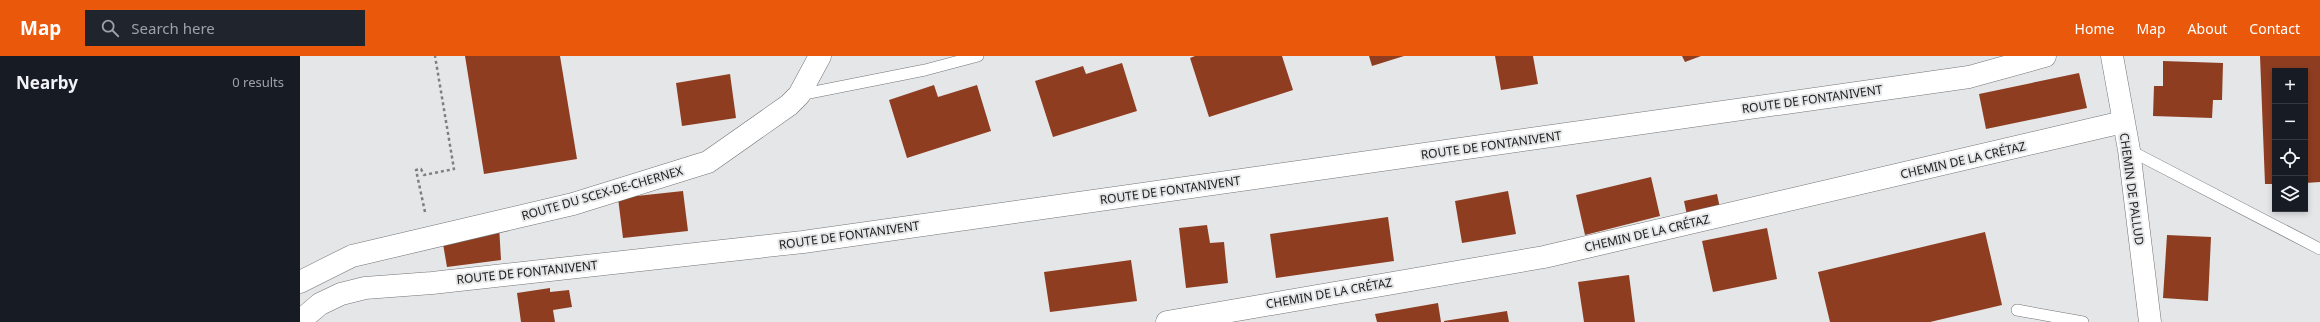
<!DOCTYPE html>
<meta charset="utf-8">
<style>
:root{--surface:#171b24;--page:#20242c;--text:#f1f3f6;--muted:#9ea1a6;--line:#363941;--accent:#ea580c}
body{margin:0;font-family:"Noto Sans",sans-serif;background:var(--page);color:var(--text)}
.controls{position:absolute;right:12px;top:12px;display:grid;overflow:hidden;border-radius:0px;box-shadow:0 2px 6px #0003}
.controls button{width:36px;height:36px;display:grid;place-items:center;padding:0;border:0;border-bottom:1px solid var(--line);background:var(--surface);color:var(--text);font:20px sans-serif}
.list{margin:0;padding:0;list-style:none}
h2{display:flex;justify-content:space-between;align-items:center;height:52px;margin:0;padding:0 16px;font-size:17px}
h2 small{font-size:13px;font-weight:400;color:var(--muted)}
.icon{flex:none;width:22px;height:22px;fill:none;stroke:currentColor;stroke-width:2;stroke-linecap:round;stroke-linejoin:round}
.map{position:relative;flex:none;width:2020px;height:266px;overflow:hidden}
header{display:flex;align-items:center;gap:24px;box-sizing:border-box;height:56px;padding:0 20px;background:var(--accent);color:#fff}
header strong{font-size:19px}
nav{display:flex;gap:22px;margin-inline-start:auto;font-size:14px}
.search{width:280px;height:36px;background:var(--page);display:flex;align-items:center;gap:10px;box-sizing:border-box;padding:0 14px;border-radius:0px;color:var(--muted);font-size:15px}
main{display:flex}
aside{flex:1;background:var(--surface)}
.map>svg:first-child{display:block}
</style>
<header>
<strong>Map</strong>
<div class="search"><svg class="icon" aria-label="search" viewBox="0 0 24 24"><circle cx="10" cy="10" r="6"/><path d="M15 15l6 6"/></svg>Search here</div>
<nav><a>Home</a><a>Map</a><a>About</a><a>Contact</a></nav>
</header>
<main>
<aside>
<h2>Nearby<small>0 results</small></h2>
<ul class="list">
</ul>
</aside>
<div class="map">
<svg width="2020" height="266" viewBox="0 0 2020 266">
<rect width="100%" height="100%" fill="#e5e6e7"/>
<path fill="#8e3d21" d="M165 0H260L277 103 184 118Z
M895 0H982L993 34 909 61 890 2Z
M1069 0H1104L1072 10Z
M1195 0H1233L1238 28 1201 34Z
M1382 0H1401L1385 6Z
M1960 0H2020V126L2005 127V15H1975V128H1965Z
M1863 5 1923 7 1922 44H1913L1912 62 1853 60 1854 30H1863Z
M822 7 837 55 753 81 735 25 783 10 786 18Z
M1779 17 1787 52 1686 73 1679 38Z
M430 18 436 62 382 70 376 27Z
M634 29 638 41 677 29 691 75 607 102 589 44Z
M1351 121 1360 160 1285 179 1276 139Z
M383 135 388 175 323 182 318 142Z
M1208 135 1216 178 1162 187 1155 145Z
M1417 138 1421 157 1388 164 1384 145Z
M1088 161 1094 205 976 222 970 178Z
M199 169 201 204 147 211 142 182Z
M907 169 910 187 924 186 928 227 886 232 879 172Z
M1467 172 1477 223 1413 236 1402 185Z
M1685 176 1702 249 1630 266H1530L1518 216Z
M1867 179 1911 181 1908 245 1863 242Z
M831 204 837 245 750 256 744 216Z
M1329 219 1335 266H1284L1278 226Z
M250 232V236L269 234 272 251 253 254 255 266H221L217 237Z
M1138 247 1141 266H1077L1075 258Z
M1207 255 1209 266H1144V265Z"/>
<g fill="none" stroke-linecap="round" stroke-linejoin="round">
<defs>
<path id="service" d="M499 39 625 14 678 0
M1829 94 2020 193
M1717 254 1783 266"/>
<path id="minor" d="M1812 0 1829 94 1850 266
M0 226 52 200 273 148 408 106 489 49 499 39 520 0
M867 266 1244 201 1823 66"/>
<path id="tertiary" d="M0 265 20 248 41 238 65 232 132 227 503 186 1669 21 1745 0"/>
</defs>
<use href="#service" stroke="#737476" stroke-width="12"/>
<use href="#minor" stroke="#737476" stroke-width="23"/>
<use href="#tertiary" stroke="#737476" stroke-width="23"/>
<path stroke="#7e7f80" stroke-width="2.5" stroke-dasharray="3 3" stroke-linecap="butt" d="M125 156 116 114 121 113 124 119 154 113 135 0"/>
<use href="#service" stroke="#fff" stroke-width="11"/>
<use href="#minor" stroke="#fff" stroke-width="22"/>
<use href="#tertiary" stroke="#fff" stroke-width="22"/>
</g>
<g text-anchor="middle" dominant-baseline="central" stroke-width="4" stroke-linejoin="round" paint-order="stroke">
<g font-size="12" fill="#212122" stroke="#e5e6e7">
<text transform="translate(1512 43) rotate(-8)">ROUTE DE FONTANIVENT</text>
<text transform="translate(1191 89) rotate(-8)">ROUTE DE FONTANIVENT</text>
<text transform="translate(1663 104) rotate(-13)">CHEMIN DE LA CRÉTAZ</text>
<text transform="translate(1832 133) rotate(82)">CHEMIN DE PALLUD</text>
<text transform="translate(870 134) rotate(-8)">ROUTE DE FONTANIVENT</text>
<text transform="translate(302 137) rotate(-16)">ROUTE DU SCEX-DE-CHERNEX</text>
<text transform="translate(1347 177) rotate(-13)">CHEMIN DE LA CRÉTAZ</text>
<text transform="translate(549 179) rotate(-8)">ROUTE DE FONTANIVENT</text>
<text transform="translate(227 216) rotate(-6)">ROUTE DE FONTANIVENT</text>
<text transform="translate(1029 237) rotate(-10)">CHEMIN DE LA CRÉTAZ</text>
</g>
</g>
</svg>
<div class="controls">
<button>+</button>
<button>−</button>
<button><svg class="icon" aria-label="locate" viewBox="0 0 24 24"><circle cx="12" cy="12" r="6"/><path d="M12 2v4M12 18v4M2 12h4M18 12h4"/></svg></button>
<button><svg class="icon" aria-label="layers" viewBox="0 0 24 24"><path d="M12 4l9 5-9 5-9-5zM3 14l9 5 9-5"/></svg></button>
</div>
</div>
</main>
